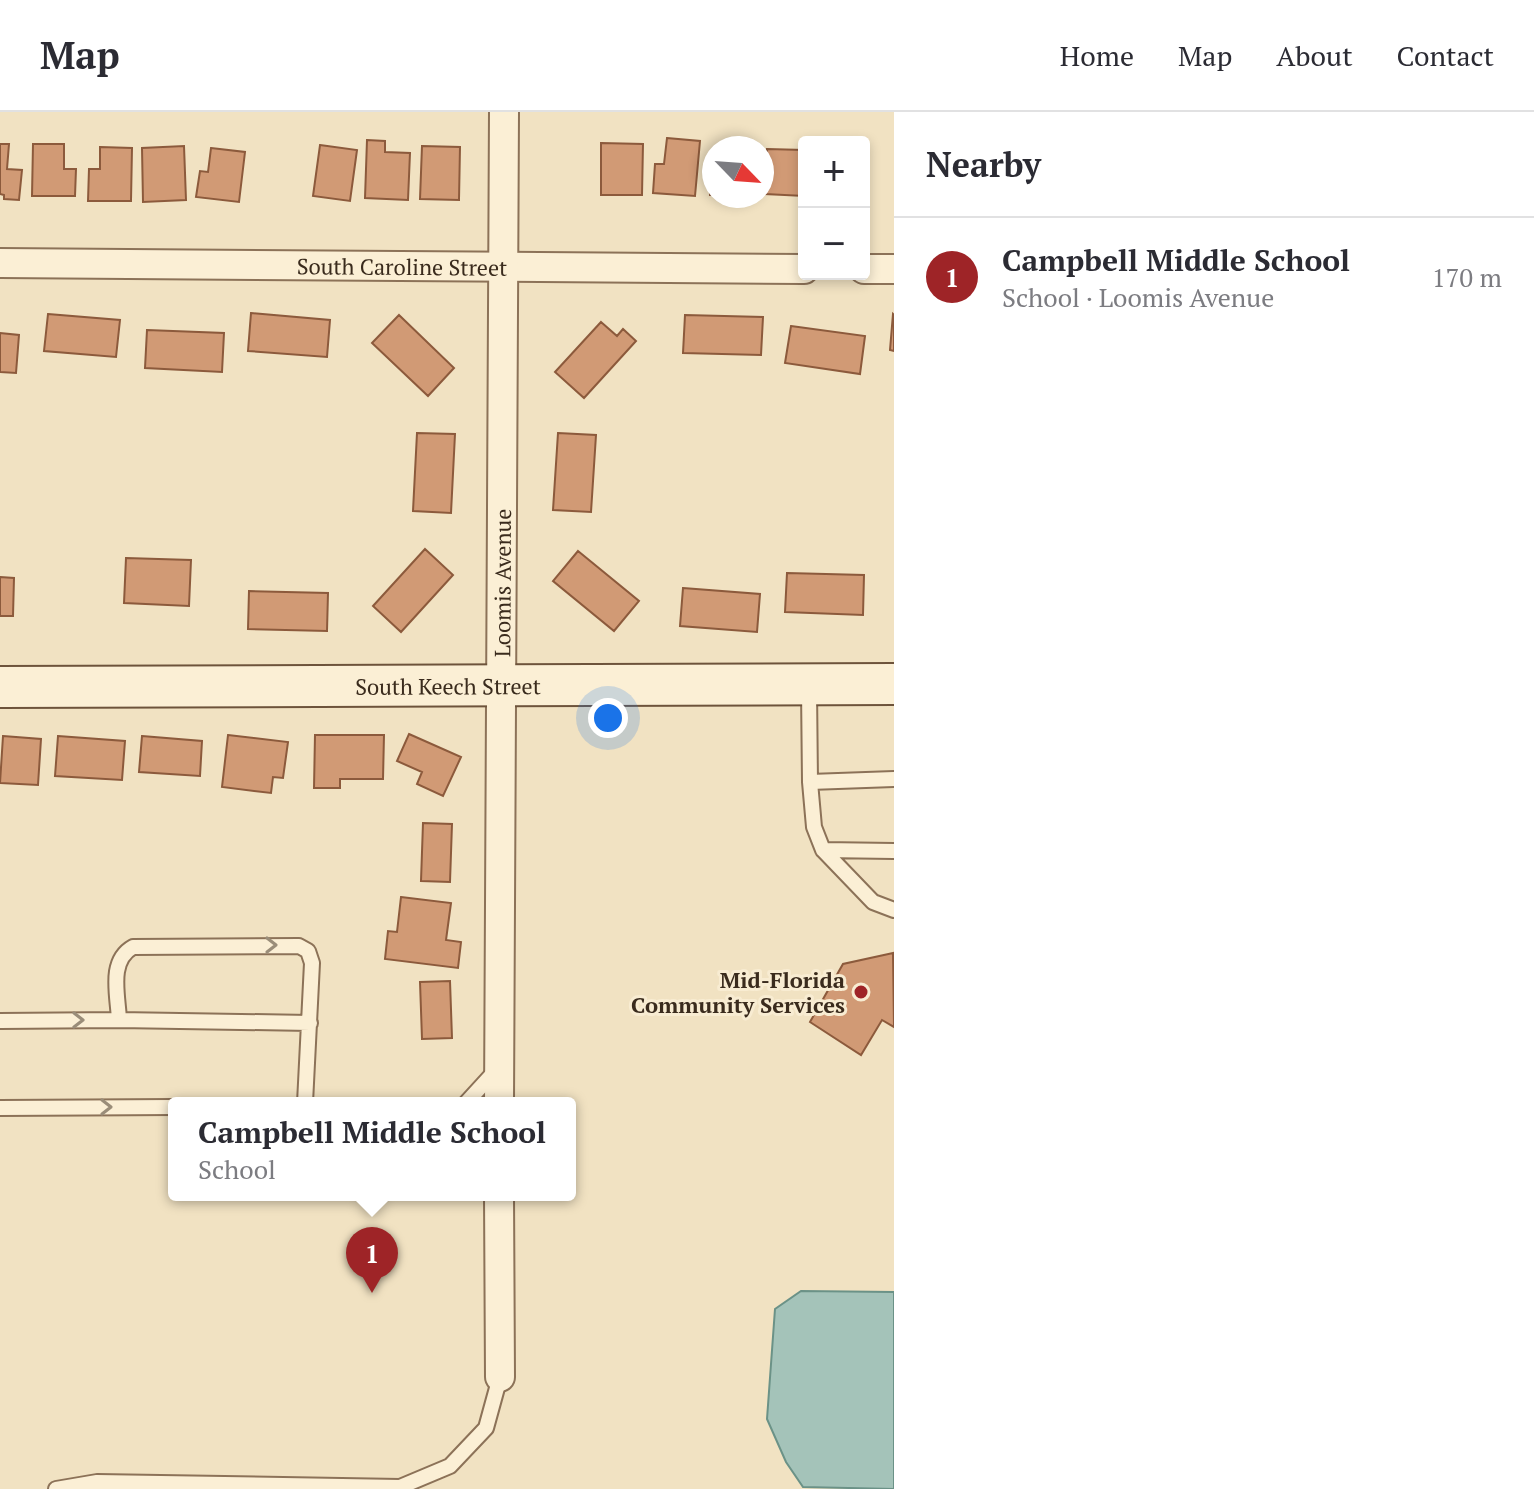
<!DOCTYPE html>
<meta charset="utf-8">
<style>
:root{--surface:#fff;--page:#f2f2f3;--text:#2b2b33;--muted:#7c7c81;--line:#e1e1e2;--accent:#9e2427}
body{margin:0;font-family:"PT Serif",serif;background:var(--page);color:var(--text)}
.controls{position:absolute;right:24px;top:24px;display:grid;overflow:hidden;border-radius:8px;box-shadow:0 4px 12px #0003}
.controls button{width:72px;height:72px;display:grid;place-items:center;padding:0;border:0;border-bottom:2px solid var(--line);background:var(--surface);color:var(--text);font:40px sans-serif}
.compass{position:absolute;left:702px;top:24px;width:72px;height:72px;border-radius:50%;background:var(--surface);box-shadow:0 4px 12px #0003;rotate:115deg}
.you{position:absolute;left:608px;top:606px;width:28px;height:28px;margin:-20px;border:6px solid #fff;border-radius:50%;background:#1a73e8;box-shadow:0 0 0 12px #1a73e833}
.badge{display:grid;place-items:center;width:52px;height:52px;border-radius:50%;background:var(--accent);color:#fff;font-size:26px;font-weight:700}
.pin{position:absolute;translate:-50% -66px;filter:drop-shadow(0 2px 4px #0008)}
.pin::after{content:'';position:absolute;top:42px;width:28px;height:24px;background:inherit;clip-path:polygon(0 0,100% 0,50% 100%)}
.popup{position:absolute;left:168px;top:985px;width:408px;height:104px;box-sizing:border-box;display:grid;place-content:center;border-radius:8px;background:var(--surface);filter:drop-shadow(0 2px 6px #0005);font-size:26px;white-space:nowrap;color:var(--muted)}
.popup b{font-size:30px;color:var(--text)}
.popup::after{content:'';position:absolute;left:50%;top:100%;margin-left:-16px;border:16px solid transparent;border-top-color:var(--surface)}
.list{margin:0;padding:0;list-style:none}
h2{display:flex;justify-content:space-between;align-items:center;height:104px;margin:0;padding:0 32px;font-size:34px}
h2 small{font-size:26px;font-weight:400;color:var(--muted)}
.list li{display:grid;grid-template-columns:52px 1fr auto;gap:24px;align-items:center;box-sizing:border-box;height:120px;padding:0 32px;border-top:2px solid var(--line)}
.list b{display:block;font-size:30px;white-space:nowrap}
.list p{margin:0;font-size:26px;white-space:nowrap;color:var(--muted)}
.list em{font-size:26px;font-style:normal;color:var(--muted)}
.map{position:relative;flex:none;width:894px;height:1377px;overflow:hidden}
header{display:flex;align-items:center;gap:48px;box-sizing:border-box;height:112px;padding:0 40px;background:var(--surface);border-bottom:2px solid var(--line)}
header strong{font-size:38px}
nav{display:flex;gap:44px;margin-inline-start:auto;font-size:28px}
main{display:flex}
aside{flex:1;background:var(--surface)}
.map>svg:first-child{display:block}
</style>
<header>
<strong>Map</strong>
<nav><a>Home</a><a>Map</a><a>About</a><a>Contact</a></nav>
</header>
<main>
<div class="map">
<svg width="894" height="1377" viewBox="0 0 894 1377">
<rect width="100%" height="100%" fill="#f1e2c2"/>
<path fill="#a4c3b9" stroke="#6b9287" stroke-width="2" d="M801 1179 894 1180V1377L803 1375 786 1350 767 1307 775 1197Z"/>
<path fill="#d19a75" stroke="#8c5a3c" stroke-width="2" d="M667 26 700 29 695 84 653 81 655 52H664Z
M367 28 385 29V40L410 41 408 88 365 86Z
M601 31 643 32 642 83H601Z
M721 31H755V36H721Z
M0 32H9L7 57 22 58 19 88 4 87V83L0 82Z
M33 32H64V57H76L75 84H32Z
M320 33 357 38 350 89 313 84Z
M184 34 186 88 143 90 142 36Z
M422 34 460 35 459 88 420 87Z
M100 35 132 36 131 89H88L89 57H100Z
M211 36 245 40 239 90 196 85 200 59 208 60Z
M767 37 804 38V84L765 82Z
M710 52H714V83H710Z
M251 201 330 208 327 245 248 239Z
M48 202 120 208 116 245 44 239Z
M893 202 894 203V239L890 238Z
M399 203 454 256 428 284 372 231Z
M685 203 763 205 761 243 683 241Z
M601 210 617 224 623 217 636 229 584 286 555 260Z
M791 214 865 224 860 262 785 251Z
M147 218 224 221 222 260 145 256Z
M0 221 19 223 16 261 0 260Z
M417 321 455 322 451 401 413 399Z
M558 321 596 323 591 400 553 398Z
M425 437 453 463 401 520 373 494Z
M578 439 639 489 614 519 553 469Z
M126 446 191 448 189 494 124 491Z
M787 461 864 463 863 503 785 500Z
M0 465 14 466 13 504H0Z
M683 476 760 482 757 520 680 514Z
M249 479 328 481 327 519 248 517Z
M409 622 461 645 443 684 417 672 422 660 397 649Z
M228 623 288 630 283 666 273 665 271 681 222 675Z
M315 623H384L383 667H340V676H314Z
M3 624 41 627 38 673 0 671Z
M58 624 125 629 122 668 55 664Z
M142 624 202 629 200 664 139 660Z
M423 711 452 712 450 770 421 769Z
M401 785 451 791 446 828 461 830 458 856 385 847 388 819 397 820Z
M893 841 894 915 882 908 861 943 810 910 843 852Z
M450 869 452 926 422 927 420 870Z"/>
<g fill="none" stroke-linecap="round" stroke-linejoin="round">
<defs>
<path id="lane" d="M809 577 810 670 894 667
M810 670 814 715 823 738 894 739
M823 738 873 790 894 798
M119 908 310 911
M0 909 119 908C118 883 108 849 133 835L299 834 308 839 312 851 305 991
M466 991 498 956
M0 996 174 995
M56 1377 97 1370 400 1375 450 1354 486 1316 500 1265"/>
<g id="street">
<path id="s1" d="M0 151 804 157"/>
<path d="M864 157H894"/>
<path id="s2" d="M499 991 504 0"/>
<path d="M499 1083 500 1265"/>
</g>
<g id="secondary">
<path id="s3" d="M0 575 894 572"/>
</g>
</defs>
<use href="#lane" stroke="#8c7258" stroke-width="18"/>
<use href="#street" stroke="#8c7258" stroke-width="32"/>
<use href="#secondary" stroke="#6d533b" stroke-width="44"/>
<use href="#lane" stroke="#fbefd5" stroke-width="14"/>
<use href="#street" stroke="#fbefd5" stroke-width="28"/>
<use href="#secondary" stroke="#fbefd5" stroke-width="40"/>
</g>
<defs><path id="oneway-chevron" d="M-2-3.5L2.5 0L-2 3.5" fill="none" stroke-width="1.6" stroke-linecap="round" stroke-linejoin="round" transform="scale(2)"/></defs>
<g stroke="#9a8d79">
<use href="#oneway-chevron" transform="translate(271 833)"/>
<use href="#oneway-chevron" transform="translate(78 908)"/>
<use href="#oneway-chevron" transform="translate(106 995)"/>
</g>
<circle fill="#9e2427" stroke="#f8ecd2" stroke-width="3" cx="861" cy="880" r="8"/>
<g text-anchor="middle" dominant-baseline="central" stroke-width="6" stroke-linejoin="round" paint-order="stroke">
<g font-size="22" fill="#3a2b1d" stroke="#f8ecd2">
<text stroke="none"><textPath href="#s1" startOffset="402">South Caroline Street</textPath></text>
<text stroke="none"><textPath href="#s2" startOffset="520">Loomis Avenue</textPath></text>
<text stroke="none"><textPath href="#s3" startOffset="448">South Keech Street</textPath></text>
</g>
<g font-size="22" font-weight="bold" fill="#3a2b1d" stroke="#f8ecd2" text-anchor="end">
<text x="845" y="867">Mid-Florida<tspan x="845" dy="25">Community Services</tspan></text>
</g>
</g>
</svg>
<div class="controls">
<button>+</button>
<button>−</button>
</div>
<svg class="compass" viewBox="-18 -18 36 36"><path d="M0-13l5 13h-10z" fill="#e53935"/><path d="M0 13l5-13h-10z" fill="#7c7c81"/></svg>
<div class="you"></div>
<div class="pin badge" style="left:372px;top:1181px">1</div>
<div class="popup"><b>Campbell Middle School</b>School</div>
</div>
<aside>
<h2>Nearby<small></small></h2>
<ul class="list">
<li><span class="badge">1</span><div><b>Campbell Middle School</b><p>School · Loomis Avenue</p></div><em>170 m</em></li>
</ul>
</aside>
</main>
